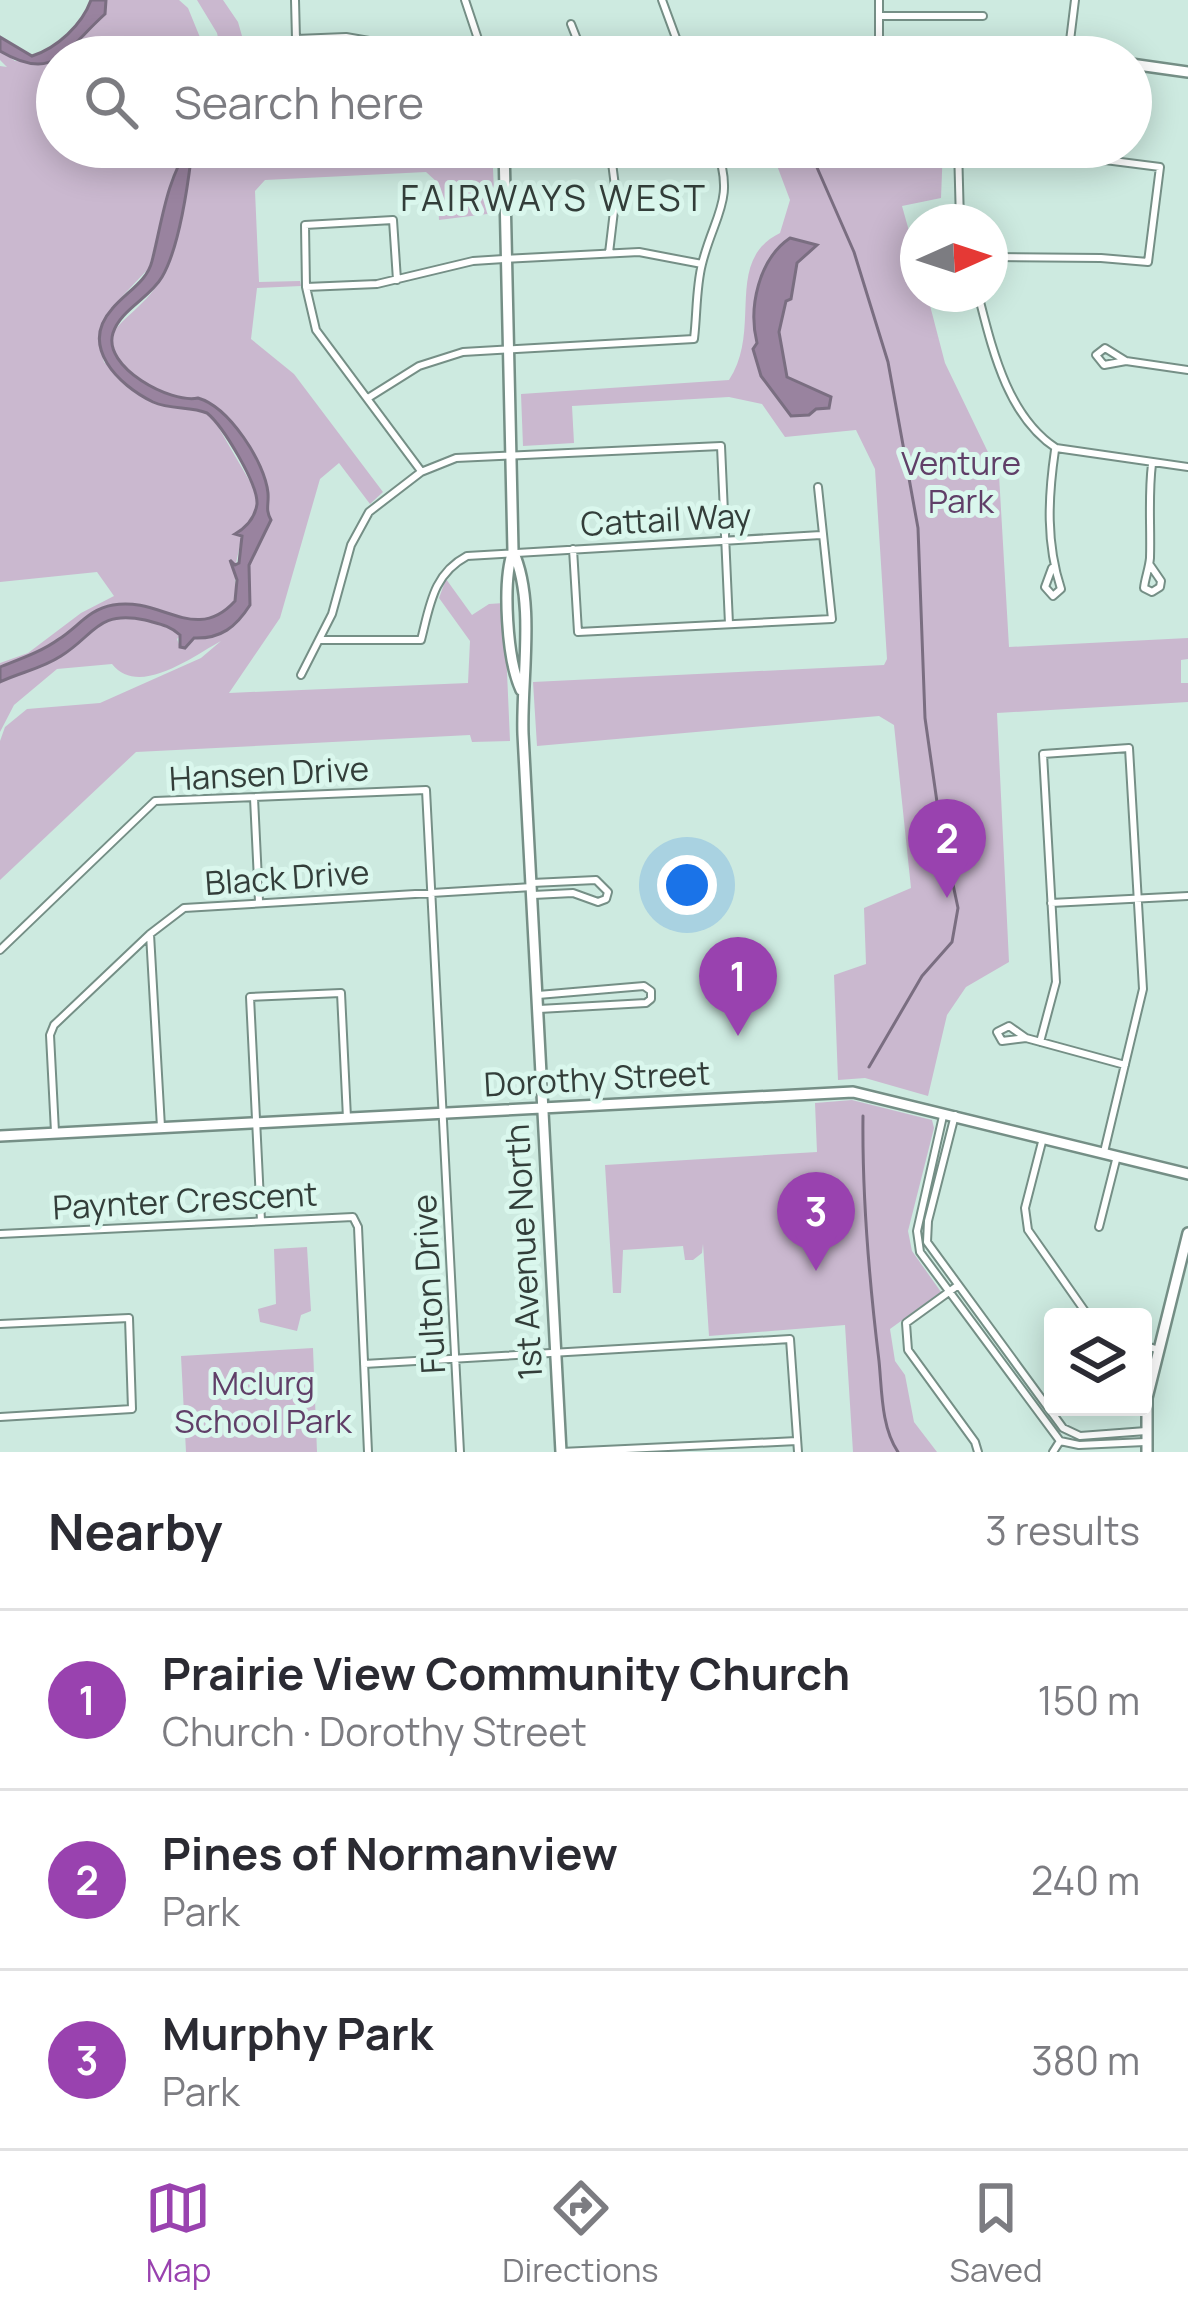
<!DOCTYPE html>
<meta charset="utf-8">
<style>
:root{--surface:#fff;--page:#f2f2f3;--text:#2b2b33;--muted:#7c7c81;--line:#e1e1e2;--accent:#9942af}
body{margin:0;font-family:Manrope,sans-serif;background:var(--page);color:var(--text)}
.controls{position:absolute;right:36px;bottom:36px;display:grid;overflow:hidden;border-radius:12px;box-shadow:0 6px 30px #0003}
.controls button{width:108px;height:108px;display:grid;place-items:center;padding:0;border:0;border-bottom:3px solid var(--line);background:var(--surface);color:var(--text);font:60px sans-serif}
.compass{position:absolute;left:900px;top:204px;width:108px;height:108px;border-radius:50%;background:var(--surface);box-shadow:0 6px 30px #0003;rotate:87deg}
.you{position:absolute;left:687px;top:885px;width:42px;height:42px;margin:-30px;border:9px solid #fff;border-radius:50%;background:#1a73e8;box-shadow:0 0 0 18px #1a73e833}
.badge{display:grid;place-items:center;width:78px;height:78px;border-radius:50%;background:var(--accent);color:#fff;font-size:39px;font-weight:700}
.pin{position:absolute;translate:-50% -99px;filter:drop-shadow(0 3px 6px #0008)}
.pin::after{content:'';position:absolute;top:63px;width:42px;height:36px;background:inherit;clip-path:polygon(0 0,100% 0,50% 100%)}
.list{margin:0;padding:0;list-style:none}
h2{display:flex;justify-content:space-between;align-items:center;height:156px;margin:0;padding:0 48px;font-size:51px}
h2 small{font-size:39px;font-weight:400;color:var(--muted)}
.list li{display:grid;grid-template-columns:78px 1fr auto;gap:36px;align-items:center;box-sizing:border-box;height:180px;padding:0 48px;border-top:3px solid var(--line)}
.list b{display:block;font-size:45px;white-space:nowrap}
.list p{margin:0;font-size:39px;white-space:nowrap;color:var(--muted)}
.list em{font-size:39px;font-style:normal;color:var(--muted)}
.icon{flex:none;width:66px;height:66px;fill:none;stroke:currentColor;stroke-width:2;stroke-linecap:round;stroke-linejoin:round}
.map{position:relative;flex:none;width:1188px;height:1452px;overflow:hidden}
.search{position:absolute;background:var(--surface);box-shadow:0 6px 30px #0003;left:36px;right:36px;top:36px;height:132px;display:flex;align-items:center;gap:30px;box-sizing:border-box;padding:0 42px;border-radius:66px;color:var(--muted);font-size:45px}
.sheet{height:696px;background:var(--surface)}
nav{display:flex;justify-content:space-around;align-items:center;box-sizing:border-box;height:168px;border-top:3px solid var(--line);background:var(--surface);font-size:33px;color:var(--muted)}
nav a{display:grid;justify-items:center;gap:6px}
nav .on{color:var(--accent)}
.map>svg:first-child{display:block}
</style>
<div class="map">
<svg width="1188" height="1452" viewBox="0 0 1188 1452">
<rect width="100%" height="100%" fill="#cdeae0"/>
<path fill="#cab8cf" d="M106 0H179L188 8 208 57H58L104 15Z
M197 0H223L238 22 248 57H222L217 33Z
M0 51 15 61 52 63 57 58V147H189L172 177 149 268 115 304 101 351 104 362 126 384 153 388C67 331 135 328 162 277 175 252 187 188 191 159L205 147H492L495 213 439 220 437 182 426 172 265 180 255 191 259 282 300 281 301 286 257 288 251 339 294 374 383 492 370 504 339 463 320 479 280 618 229 693 468 683 470 641 439 598 446 579 472 615 489 604 504 603 510 741 472 742 470 735 136 752 0 880V741L5 727 27 709 100 703 201 658 221 641C193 656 139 698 112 664L57 669 14 705 0 732V682C21 672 41 669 62 656 96 633 97 610 146 621 160 624 170 626 180 636L177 639 180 647H188L194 638 215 637 250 579 249 565 271 520C264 508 269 504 268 492 267 485 260 473 257 465 238 416 215 398 161 403L198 409 213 418 256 492 257 506 242 535 235 568V601C193 645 162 596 113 605 89 609 78 627 59 639 41 651 20 660 0 667V663L28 653 81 613 114 596 97 572 0 582V66L7 67 0 60Z
M770 147H943L941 198 902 206 918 263V294H927L945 363 999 475 1009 647 1188 638V659L1181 660V683H1188V702L997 713 1009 962 966 987 947 1015 928 1096 865 1078 838 1080 834 975 866 964 864 908 911 888 894 725 879 716 537 746 533 682 884 665 887 659 875 469 856 430 785 437 762 404 729 397 572 406 574 443 523 446 521 394 729 380C763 329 723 261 780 233L790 200Z
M852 1100 932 1120 934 1128 908 1231 912 1251 941 1292 890 1329 895 1361 905 1375 914 1422 937 1452H853L845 1325 709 1336 703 1244 702 1253 693 1260H685L683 1246 623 1250 621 1293H613L605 1165 817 1152 815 1103Z
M307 1247 311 1311 301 1315 297 1331 260 1322 258 1309 276 1304 274 1249Z
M313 1348 317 1452H186L181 1356Z"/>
<path fill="#99839f" stroke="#7a6e81" stroke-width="3" d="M91 0H106L105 14C64 51 54 83 0 51V37L32 56C57 48 82 25 91 0Z
M189 147H205L191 159C187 191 178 250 162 277 150 298 120 310 113 333 102 367 171 404 198 398 229 407 265 462 268 493 269 505 265 509 271 520L249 565 250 605C236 627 221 639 194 638L185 648 180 647V635C169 625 159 624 145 620 97 610 95 635 61 656 41 669 21 672 0 682V667C20 659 41 652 59 639 78 627 89 609 113 605 161 596 195 645 235 601L237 580 230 560 235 565 239 563 242 536 235 534C247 527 255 518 257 504 258 484 223 426 207 413 190 406 171 410 153 402 118 385 79 346 112 309 126 292 147 282 152 261 162 222 166 181 189 147Z
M790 238 817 245 797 263 791 299 786 301 779 332 787 377 831 397 829 408 816 409 809 415 791 416 761 376 753 349 757 343C748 307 759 259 790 238Z"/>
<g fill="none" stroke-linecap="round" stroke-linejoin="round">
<path stroke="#7a6e81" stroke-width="3" d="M808 147 854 252 888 362 918 528 925 718 940 823 958 908 952 942 922 976 869 1067
M863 1116C862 1198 869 1279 879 1361 882 1390 881 1427 898 1452"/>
<defs>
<path id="street" d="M295 0 296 39 346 37 421 50 480 45
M465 0 484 57
M662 0 683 57
M879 0V57
M879 16H983
M571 24 584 57
M296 39 297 57
M1068 57 1075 0
M958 147 960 222
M958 161 1105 160 1160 167 1148 262 1101 258 990 257
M609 253 616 194 610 147
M306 287 305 225 393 220 397 280
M978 294C992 348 1007 416 1056 448L1188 467
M1126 361 1105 348 1096 355 1104 365 1126 361 1188 370
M368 398 419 366 463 352 694 339C697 314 696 287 702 264 714 215 736 200 716 147
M421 471 316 330 306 287 377 284 473 261 504 259 639 252 702 264
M573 549 578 632 832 619 818 487
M1150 565 1161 581 1160 587 1152 592 1144 588C1145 578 1149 569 1150 558 1151 526 1148 496 1152 464
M1052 568 1045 587 1053 596 1061 589C1046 543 1048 498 1055 450
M320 640H421C430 605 433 574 467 556L821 535
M301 675 332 614 351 545 369 512 421 472 456 458 721 446 729 624
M254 798 259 901
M532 883 596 880 608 892 606 899 598 902 573 893 533 895
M1051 903 1188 896
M150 934 161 1127
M0 950 155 801 426 790 460 1452
M538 995 644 986 651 991V999L646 1003 539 1009
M1026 1038 1002 1041 997 1032 1009 1026 1026 1038 1125 1065
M1040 1042 1056 982 1043 754 1129 748 1143 989 1104 1152
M955 1115 928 1221 927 1242 1063 1428 1080 1436 1146 1431
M943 1116 917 1231 920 1252 1060 1441 1079 1445 1145 1442
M55 1132 50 1035 54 1025 150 934 184 908 532 887
M1043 1138 1025 1208 1028 1230 1089 1317
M261 1221 250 997 341 993 347 1118
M1099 1227 1117 1156
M0 1234 353 1217 358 1227 368 1452
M957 1286 906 1323 908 1350 975 1442 978 1452
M0 1324 129 1318 132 1409 0 1417
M1143 1345 1159 1350
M364 1364 790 1339 798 1452
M561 1452 797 1441
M1053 1452 1060 1441"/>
<path id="secondary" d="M1131 64 1188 72
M504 147 513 551C502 582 507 660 521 690
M513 551C536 602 521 679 523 734L561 1452
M0 1136 853 1092 1188 1174
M1147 1452V1398L1188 1233"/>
</defs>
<use href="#street" stroke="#758f86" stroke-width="10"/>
<use href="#secondary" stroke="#758f86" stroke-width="14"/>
<use href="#street" stroke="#fff" stroke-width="6"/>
<use href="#secondary" stroke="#fff" stroke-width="9"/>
</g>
<g text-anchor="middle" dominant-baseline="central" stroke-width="10" stroke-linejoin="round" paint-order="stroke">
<g font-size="33" fill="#603f68" stroke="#daf7ed">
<text x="961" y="462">Venture<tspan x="961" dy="38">Park</tspan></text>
<text x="263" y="1382">Mclurg<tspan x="263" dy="38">School Park</tspan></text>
</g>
<g font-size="33" fill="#333e3a" stroke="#daf7ed">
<text transform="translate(666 519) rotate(-3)">Cattail Way</text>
<text transform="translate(269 773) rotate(-3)">Hansen Drive</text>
<text transform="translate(287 877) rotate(-4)">Black Drive</text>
<text transform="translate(597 1078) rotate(-3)">Dorothy Street</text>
<text transform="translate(185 1200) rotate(-3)">Paynter Crescent</text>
<text transform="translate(523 1252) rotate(-93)">1st Avenue North</text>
<text transform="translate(428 1284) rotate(-93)">Fulton Drive</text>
</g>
<g font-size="36" letter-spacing="3" fill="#333e3a" stroke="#daf7ed">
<text x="554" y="197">FAIRWAYS WEST</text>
</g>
</g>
</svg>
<div class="controls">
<button><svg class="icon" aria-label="layers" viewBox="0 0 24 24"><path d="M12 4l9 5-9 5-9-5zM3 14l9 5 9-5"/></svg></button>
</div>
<svg class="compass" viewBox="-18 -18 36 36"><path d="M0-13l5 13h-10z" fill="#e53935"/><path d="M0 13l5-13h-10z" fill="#7c7c81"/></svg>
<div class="you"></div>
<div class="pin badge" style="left:738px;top:1036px">1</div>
<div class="pin badge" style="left:947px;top:898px">2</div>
<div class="pin badge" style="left:816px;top:1271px">3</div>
<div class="search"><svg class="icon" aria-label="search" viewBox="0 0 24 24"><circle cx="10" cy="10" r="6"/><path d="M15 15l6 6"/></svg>Search here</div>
</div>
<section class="sheet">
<h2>Nearby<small>3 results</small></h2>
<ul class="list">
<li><span class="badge">1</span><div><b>Prairie View Community Church</b><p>Church · Dorothy Street</p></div><em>150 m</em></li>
<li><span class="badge">2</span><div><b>Pines of Normanview</b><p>Park</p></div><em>240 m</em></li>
<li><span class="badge">3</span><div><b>Murphy Park</b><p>Park</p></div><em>380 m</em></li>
</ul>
</section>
<nav>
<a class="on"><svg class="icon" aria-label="map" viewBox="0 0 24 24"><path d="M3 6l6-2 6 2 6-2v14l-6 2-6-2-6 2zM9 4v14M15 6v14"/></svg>Map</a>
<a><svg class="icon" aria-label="directions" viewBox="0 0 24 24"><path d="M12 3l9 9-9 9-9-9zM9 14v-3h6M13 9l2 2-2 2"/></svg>Directions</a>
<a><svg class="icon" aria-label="saved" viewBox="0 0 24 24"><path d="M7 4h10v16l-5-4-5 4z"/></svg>Saved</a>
</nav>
